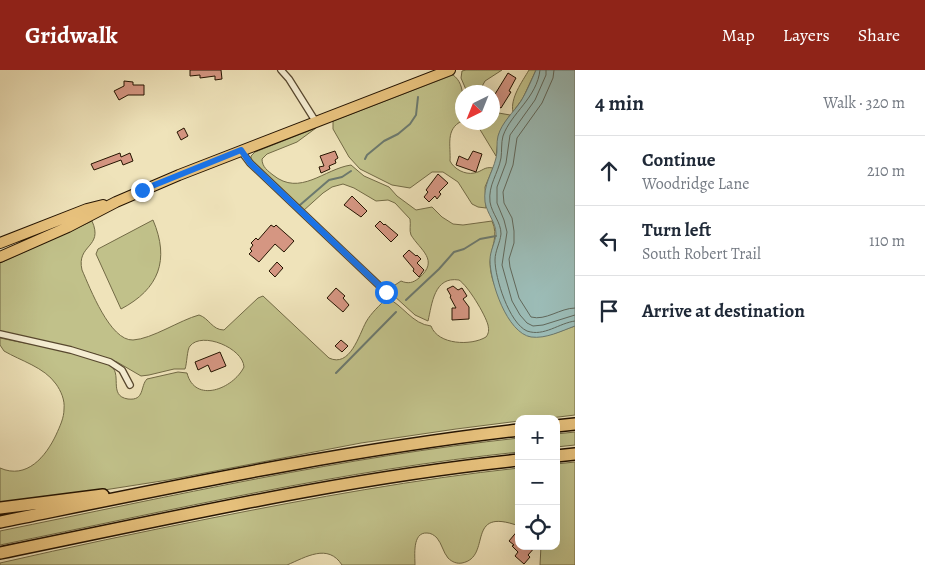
<!DOCTYPE html>
<meta charset="utf-8">
<style>
:root{--surface:#fff;--page:#f2f2f3;--text:#1f2937;--muted:#747a83;--line:#e0e1e3;--accent:#8f2418}
body{margin:0;font-family:Alegreya,serif;background:var(--page);color:var(--text)}
.controls{position:absolute;right:15px;bottom:15px;display:grid;overflow:hidden;border-radius:10px;box-shadow:0 5px 20px #0002}
.controls button{width:45px;height:45px;display:grid;place-items:center;padding:0;border:0;border-bottom:1px solid var(--line);background:var(--surface);color:var(--text);font:25px sans-serif}
.compass{position:absolute;left:455px;top:15px;width:45px;height:45px;border-radius:50%;background:var(--surface);box-shadow:0 5px 20px #0002;rotate:223deg}
.stop{position:absolute;width:15px;height:15px;margin:-11px;border:4px solid #1a73e8;border-radius:50%;background:#fff}
.stop.end{background:#1a73e8;border-color:#fff;box-shadow:0 1px 5px #0008}
.list{margin:0;padding:0;list-style:none}
h2{display:flex;justify-content:space-between;align-items:center;height:65px;margin:0;padding:0 20px;font-size:21px}
h2 small{font-size:16px;font-weight:400;color:var(--muted)}
.list li{display:grid;grid-template-columns:32px 1fr auto;gap:15px;align-items:center;box-sizing:border-box;height:70px;padding:0 20px;border-top:1px solid var(--line)}
.list b{display:block;font-size:19px;white-space:nowrap}
.list p{margin:0;font-size:16px;white-space:nowrap;color:var(--muted)}
.list em{font-size:16px;font-style:normal;color:var(--muted)}
.icon{flex:none;width:28px;height:28px;fill:none;stroke:currentColor;stroke-width:2;stroke-linecap:round;stroke-linejoin:round}
.map{position:relative;flex:none;width:575px;height:495px;overflow:hidden}
header{display:flex;align-items:center;gap:30px;box-sizing:border-box;height:70px;padding:0 25px;background:var(--accent);color:#fff}
header strong{font-size:24px}
nav{display:flex;gap:28px;margin-inline-start:auto;font-size:18px}
main{display:flex}
aside{flex:1;background:var(--surface)}
.map>svg:first-child{display:block}
</style>
<header>
<strong>Gridwalk</strong>
<nav><a>Map</a><a>Layers</a><a>Share</a></nav>
</header>
<main>
<div class="map">
<svg width="575" height="495" viewBox="0 0 575 495">
<rect width="100%" height="100%" fill="#efe3ba"/>
<filter id="stains"><feTurbulence type="fractalNoise" baseFrequency=".004" numOctaves="4"/><feColorMatrix values="0 0 0 0 .2 0 0 0 0 .09 0 0 0 0 .02 0 0 0 .5 -.17"/></filter>
<radialGradient id="worn" r=".72"><stop offset=".6" stop-color="#630" stop-opacity="0"/><stop offset="1" stop-color="#630" stop-opacity=".3"/></radialGradient>
<path fill="#c1c18a" stroke="#726a45" d="M466 0H502L485 11 479 22H467L461 8 462 1Z
M529 0H536L523 28 513 42C510 28 522 12 529 0Z
M453 5C467 15 462 36 462 51 445 59 451 76 450 91 454 99 465 105 474 103 482 102 484 96 493 98L485 117 486 138 478 137 472 134 458 112 443 102H432L410 118 392 115 360 99 349 87 333 59V51Z
M493 42 510 45 499 64 496 86 476 53 492 52Z
M316 58 297 72 267 84 262 89C262 97 268 101 273 105 300 127 324 99 351 95L364 106 389 117 397 126 416 140 432 137 442 147 453 154 463 155 492 151C499 166 491 177 490 192 490 221 512 244 528 266 545 269 560 261 575 256V345L542 349H519V351L456 359 361 373 168 410 85 423 0 434V398C27 410 46 386 56 365 60 356 64 348 64 339 65 330 61 321 56 314 44 297 21 291 4 281L0 275V268C36 276 76 280 109 295 124 302 107 326 128 329 145 331 140 316 147 309L178 302 187 303C195 334 233 319 244 297 243 278 202 261 190 276 187 279 187 294 185 299H174L149 305 141 306 117 292 95 284 0 261V193L92 151C104 178 76 174 82 200 90 218 110 271 133 270 152 269 180 250 199 245 209 248 212 260 224 260L258 228 263 226 329 288C350 298 359 265 366 252 371 243 380 235 387 228 403 235 412 254 431 256 438 275 471 276 486 267 489 263 489 260 488 255 485 244 468 216 459 210 434 206 432 234 428 251L415 245 393 225 391 221 392 217 401 211C408 214 413 213 419 208 440 190 420 180 411 165 409 160 411 155 410 149L395 133 388 130 376 131 354 118 343 114 332 117 323 123 303 141 251 91V86L255 82Z
M153 150C170 190 159 219 121 239L96 184 98 179Z
M575 362V375L556 377V364Z
M519 368V382C344 400 172 440 0 475V461C172 426 344 387 519 368Z
M575 392V495H540L541 476H556V394Z
M519 398V456C464 436 493 487 462 493 457 494 452 492 448 488 443 482 442 474 437 468 434 465 431 463 427 463 412 462 415 486 415 495H342C328 473 306 487 287 495H0V493C70 477 141 462 212 448 313 428 416 409 519 398Z"/>
<path fill="#9cbdb8" stroke="#6c796e" d="M536 0H575V256C561 261 546 269 531 267 507 263 490 212 490 190 490 181 495 173 496 164 496 152 487 144 485 132 483 115 492 104 496 88 498 81 496 73 498 66 502 52 513 43 521 31 527 21 531 11 536 0Z"/>
<g fill="none" stroke-linecap="round" stroke-linejoin="round">
<path stroke="#60685c" stroke-width="1" d="M540 0C537 28 511 43 503 66 501 73 502 81 501 88 498 104 488 115 490 132 492 144 501 152 501 164 500 173 495 181 495 190 495 208 509 253 527 261 544 267 559 253 575 251
M546 0V5L535 30 510 65 506 93 497 117V133L504 150 507 162 502 195 512 231 520 245 527 253 533 256 543 255 575 245
M554 0 553 8 542 33 517 68 513 95 503 122 504 133 512 148 514 161V173L509 189 510 197 519 228 531 247C546 251 560 238 575 238"/>
<path stroke="#6c796e" stroke-width="2" d="M365 89 367 85 384 71 398 64 410 54 416 45 418 27
M300 135 329 110 342 107 351 101
M406 230 439 199 454 182 464 179 480 169 496 166
M336 303 396 242"/>
</g>
<path fill="#d59682" stroke="#241300" d="M190 0H221L222 9 215 10V6L200 8V5L190 6Z
M508 3 516 8 510 19 509 21 511 22 501 38 492 33V29Z
M124 11 133 12V15H144V25H128L119 30 114 21 124 16Z
M184 58 188 66 181 70 177 62Z
M335 81 338 88 335 90 336 93 329 96 330 99 321 103 319 97 324 96 320 86Z
M473 81 482 84 476 102 456 95 459 86 468 90Z
M120 83 121 87 130 83 133 91 123 95 121 90 94 100 91 94Z
M438 104 448 113 439 122 441 124 437 129 435 126 429 132 424 127 428 122 426 120Z
M352 126 367 141 361 147 344 135Z
M380 151 384 155 385 154 398 165 391 172 375 156Z
M271 155 274 157 276 155 294 171 284 182 275 174 259 192 249 184 252 181 250 179 253 175 251 173 256 168 258 170Z
M409 180 416 186 417 185 421 189 417 193 424 200 419 207 413 201 414 199 403 186Z
M277 192 283 198 275 207 269 201Z
M453 216 458 220 462 218 467 226 463 229 469 237V249L452 250V238H456L450 227 451 226 447 219Z
M336 218 345 226 343 228 349 235 343 242 327 228Z
M341 270 348 276 342 282 335 276Z
M220 282 226 296 211 302 208 295 198 300 195 292Z
M519 459V476H536L528 485 530 487 524 494 515 486 518 482 512 476 514 475 509 471Z"/>
<g fill="none" stroke-linecap="round" stroke-linejoin="round">
<defs>
<path id="street" d="M281 0 289 9 316 52
M241 81 250 93 386 222
M0 264 71 280 110 292 122 300 130 315"/>
<path id="primary" d="M0 173 87 139 103 135
M0 187 68 157 116 132 179 105 450 0"/>
<path id="highway" d="M556 356 575 354
M556 386 575 384
M0 438 103 425
M0 452C172 417 344 380 519 360
M0 483C172 448 344 408 519 390"/>
</defs>
<use href="#street" stroke="#57472e" stroke-width="8"/>
<use href="#primary" stroke="#241300" stroke-width="12"/>
<use href="#highway" stroke="#241300" stroke-width="14"/>
<use href="#street" stroke="#f5edd2" stroke-width="5.5"/>
<use href="#primary" stroke="#e8c27d" stroke-width="10"/>
<use href="#highway" stroke="#e8c27d" stroke-width="11"/>
</g>
<g fill="none" stroke-linecap="round" stroke-linejoin="round">
<path stroke="#1a73e8" stroke-width="6" d="M142 120 241 80 250 93 386 222"/>
</g>
<rect width="100%" height="100%" filter="url(#stains)"/>
<rect width="100%" height="100%" fill="url(#worn)"/>
</svg>
<div class="controls">
<button>+</button>
<button>−</button>
<button><svg class="icon" aria-label="locate" viewBox="0 0 24 24"><circle cx="12" cy="12" r="6"/><path d="M12 2v4M12 18v4M2 12h4M18 12h4"/></svg></button>
</div>
<svg class="compass" viewBox="-18 -18 36 36"><path d="M0-13l5 13h-10z" fill="#e53935"/><path d="M0 13l5-13h-10z" fill="#747a83"/></svg>
<div class="stop" style="left:386px;top:222px"></div>
<div class="stop end" style="left:142px;top:120px"></div>
</div>
<aside>
<h2>4 min<small>Walk · 320 m</small></h2>
<ul class="list">
<li><svg class="icon" aria-label="ahead" viewBox="0 0 24 24"><path d="M12 20V5M6 11l6-6 6 6"/></svg><div><b>Continue</b><p>Woodridge Lane</p></div><em>210 m</em></li>
<li><svg class="icon" aria-label="left" viewBox="0 0 24 24"><path d="M17 20v-9H6M10 6l-5 5 5 5"/></svg><div><b>Turn left</b><p>South Robert Trail</p></div><em>110 m</em></li>
<li><svg class="icon" aria-label="arrive" viewBox="0 0 24 24"><path d="M6 21V4h12l-3 4 3 4H6"/></svg><div><b>Arrive at destination</b></div></li>
</ul>
</aside>
</main>
